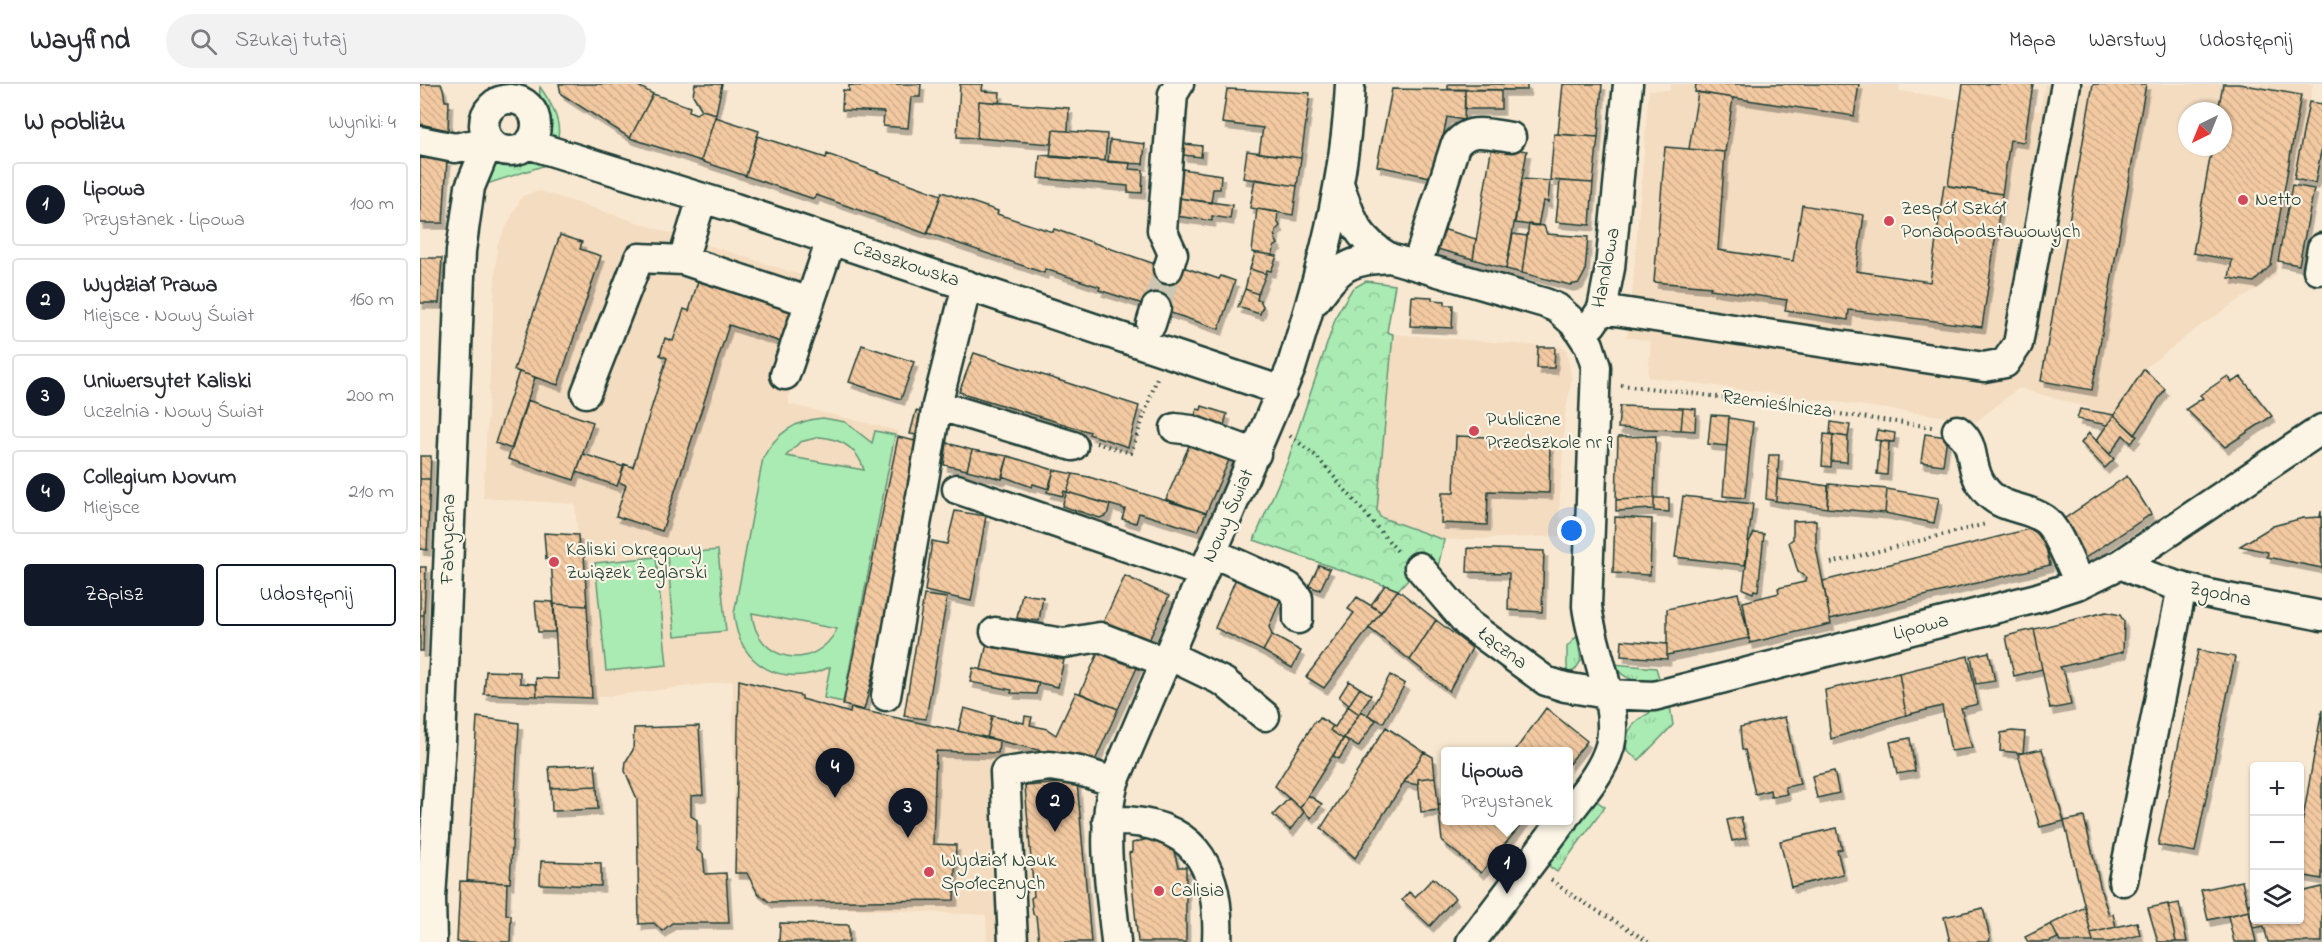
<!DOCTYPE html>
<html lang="pl">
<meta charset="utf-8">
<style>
:root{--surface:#fff;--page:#f2f2f3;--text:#2b2b33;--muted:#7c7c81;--line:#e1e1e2;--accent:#111827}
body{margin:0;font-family:"Indie Flower",sans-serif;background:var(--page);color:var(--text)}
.controls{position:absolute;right:18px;bottom:18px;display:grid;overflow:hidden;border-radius:6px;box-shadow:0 2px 4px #0004}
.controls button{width:54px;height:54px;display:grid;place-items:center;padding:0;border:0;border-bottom:2px solid var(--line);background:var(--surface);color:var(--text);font:30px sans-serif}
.compass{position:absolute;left:1758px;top:18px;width:54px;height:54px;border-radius:50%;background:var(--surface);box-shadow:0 2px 4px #0004;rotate:223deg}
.you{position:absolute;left:1152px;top:447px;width:21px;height:21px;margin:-15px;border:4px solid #fff;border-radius:50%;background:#1a73e8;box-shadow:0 0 0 9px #1a73e833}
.badge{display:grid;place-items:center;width:39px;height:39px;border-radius:50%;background:var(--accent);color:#fff;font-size:20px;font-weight:700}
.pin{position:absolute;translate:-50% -50px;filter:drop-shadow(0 2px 3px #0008)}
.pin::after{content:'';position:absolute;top:32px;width:21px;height:18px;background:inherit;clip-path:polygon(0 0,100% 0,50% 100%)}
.popup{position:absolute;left:1021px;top:663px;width:132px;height:78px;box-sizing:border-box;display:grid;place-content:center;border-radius:6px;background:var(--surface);filter:drop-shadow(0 2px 4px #0005);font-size:20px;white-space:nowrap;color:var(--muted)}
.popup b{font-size:22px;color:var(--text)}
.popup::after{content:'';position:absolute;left:50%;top:100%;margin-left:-12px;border:12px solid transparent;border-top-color:var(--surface)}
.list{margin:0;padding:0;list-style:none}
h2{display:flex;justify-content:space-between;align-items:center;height:78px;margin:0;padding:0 24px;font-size:26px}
h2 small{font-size:20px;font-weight:400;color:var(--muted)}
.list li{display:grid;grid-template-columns:39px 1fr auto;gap:18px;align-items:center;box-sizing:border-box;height:84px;margin:0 12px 12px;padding:0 12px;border:2px solid var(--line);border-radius:6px}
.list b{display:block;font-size:22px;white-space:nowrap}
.list p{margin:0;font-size:20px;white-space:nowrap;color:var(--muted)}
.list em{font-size:20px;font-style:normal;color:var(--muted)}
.actions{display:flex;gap:12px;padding:18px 24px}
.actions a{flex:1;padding:14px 0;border:2px solid var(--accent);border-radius:6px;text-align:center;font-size:21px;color:var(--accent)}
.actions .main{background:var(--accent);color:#fff}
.icon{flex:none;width:33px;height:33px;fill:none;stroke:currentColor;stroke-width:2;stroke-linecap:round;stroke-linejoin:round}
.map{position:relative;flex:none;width:1902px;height:858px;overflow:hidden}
header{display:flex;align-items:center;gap:36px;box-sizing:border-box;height:84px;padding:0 30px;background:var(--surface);border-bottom:2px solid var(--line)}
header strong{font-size:28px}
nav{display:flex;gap:33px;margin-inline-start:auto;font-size:21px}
.search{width:420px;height:54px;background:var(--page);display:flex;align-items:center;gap:15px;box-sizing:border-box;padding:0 21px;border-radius:33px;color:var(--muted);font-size:22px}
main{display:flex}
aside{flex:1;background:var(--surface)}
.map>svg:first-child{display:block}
</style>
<header>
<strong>Wayfind</strong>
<div class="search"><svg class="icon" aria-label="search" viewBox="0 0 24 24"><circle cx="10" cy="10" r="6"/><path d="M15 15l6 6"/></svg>Szukaj tutaj</div>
<nav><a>Mapa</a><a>Warstwy</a><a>Udostępnij</a></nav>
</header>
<main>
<aside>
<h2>W pobliżu<small>Wyniki: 4</small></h2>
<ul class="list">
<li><span class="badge">1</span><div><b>Lipowa</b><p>Przystanek · Lipowa</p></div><em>100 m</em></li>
<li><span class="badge">2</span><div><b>Wydział Prawa</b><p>Miejsce · Nowy Świat</p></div><em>160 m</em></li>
<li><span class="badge">3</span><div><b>Uniwersytet Kaliski</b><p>Uczelnia · Nowy Świat</p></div><em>200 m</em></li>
<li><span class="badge">4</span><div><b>Collegium Novum</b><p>Miejsce</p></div><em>210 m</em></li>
</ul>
<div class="actions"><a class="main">Zapisz</a><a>Udostępnij</a></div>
</aside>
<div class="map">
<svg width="1902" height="858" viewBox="0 0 1902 858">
<defs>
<pattern id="grass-tufts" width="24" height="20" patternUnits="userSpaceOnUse" patternTransform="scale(1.5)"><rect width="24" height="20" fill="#aaeab3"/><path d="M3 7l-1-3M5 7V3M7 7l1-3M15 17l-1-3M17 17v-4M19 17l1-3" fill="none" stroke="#92ca9b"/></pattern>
<pattern id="park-crowns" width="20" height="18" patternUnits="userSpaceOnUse" patternTransform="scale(1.5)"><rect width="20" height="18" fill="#aaeab3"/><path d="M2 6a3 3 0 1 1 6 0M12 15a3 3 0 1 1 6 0" fill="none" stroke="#92ca9b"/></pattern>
<pattern id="building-back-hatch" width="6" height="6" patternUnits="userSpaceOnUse" patternTransform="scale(1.5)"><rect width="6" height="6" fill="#f2c9a1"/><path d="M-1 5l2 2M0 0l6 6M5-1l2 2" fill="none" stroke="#cfae8b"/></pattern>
<filter id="shadow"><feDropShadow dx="3.5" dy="6" stdDeviation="0" flood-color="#0004"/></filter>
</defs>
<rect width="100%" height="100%" fill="#f9e8d1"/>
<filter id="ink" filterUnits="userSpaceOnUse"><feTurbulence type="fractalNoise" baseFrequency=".0167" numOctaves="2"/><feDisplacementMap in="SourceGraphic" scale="12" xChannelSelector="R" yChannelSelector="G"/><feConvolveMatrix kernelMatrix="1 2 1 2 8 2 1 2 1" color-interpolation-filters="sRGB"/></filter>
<g filter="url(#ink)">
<path fill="#f3dcc0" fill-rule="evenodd" d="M1251 0H1480L1479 7 1620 27 1625 0H1893L1856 192 1780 242 1724 285 1694 331 1599 304 1557 337 1228 293 1231 257 1206 253 1209 247 1229 6H1250ZM1767 27H1803V63H1767Z
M120 107 406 199 369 310V320L479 347 423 621 663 676 657 698 671 858H567L566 831 350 821 339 814 326 795 314 794 313 597 172 614 164 471 159 469 155 420 63 414 77 161 102 112Z
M973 250 1146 264 1152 295 1145 331 1139 431 1146 439 1145 452 1024 456 960 433 957 426Z"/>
<path fill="url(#grass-tufts)" stroke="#649474" stroke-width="1.5" d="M120 3C130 17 143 40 137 57L126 50C130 33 117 21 120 3Z
M118 72 129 74 126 81 70 99 68 97 77 79 94 80Z
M1157 552 1161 577 1155 586 1147 590V563Z
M1193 580 1236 584 1240 597C1220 599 1205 598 1193 580Z
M1250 622 1253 641 1219 676 1208 668C1197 643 1231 625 1250 622Z
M1175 716 1185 723 1137 788 1130 783 1129 776Z"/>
<path fill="url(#park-crowns)" stroke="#649474" stroke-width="1.5" d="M946 197 975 201 967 248 973 250 957 426 960 433 1024 456 1018 483H999L978 506 834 456 867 379 917 230 932 205Z"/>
<path fill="#aaeab3" stroke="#649474" stroke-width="1.5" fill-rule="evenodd" d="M403 334 425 338 452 359 455 347 475 351 423 618 404 614 410 583C364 605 318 583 314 530L343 374C356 349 375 336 403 334ZM400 353C422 355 438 365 444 386L366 372 380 358ZM332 529 417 545C395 589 336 579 332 529Z
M298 466 306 547 255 552 247 471Z
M236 473 247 581 186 587 175 479Z"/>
<path fill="url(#building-back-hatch)" stroke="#1f3d34" stroke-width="1.5" filter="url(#shadow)" d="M0 0H21L23 4 25 17H29L28 46 0 40Z
M139 0H215L233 10 210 54 141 10Z
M275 0H302L296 30 282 26 273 11Z
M443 0H501L500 13H491L488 44 463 42 464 28 422 26 423 6 429 7V1L443 2Z
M540 0H563L562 7 580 8 579 19 559 17 557 54 537 53Z
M1028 0H1107V6L1028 5Z
M1143 0H1182L1178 53 1138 50Z
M1276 0H1439L1434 32 1275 8Z
M1543 0H1613L1604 58 1590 56 1582 110 1528 102Z
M1673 0H1726L1672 306 1621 297Z
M1803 0H1819L1881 11 1851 181 1834 198 1809 194 1812 176 1773 169 1792 63H1803V27H1798Z
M807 5 890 9 881 74 839 69 843 44 802 39Z
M972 5 1045 6 1044 36 1027 33 1015 94 957 82Z
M1045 6H1081V25H1045Z
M1278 8 1313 14 1305 68 1269 65Z
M233 10 270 23 269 27 276 30 282 26 296 30 281 77 210 54Z
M559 17 649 24 648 47 633 46 632 60 557 54Z
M1889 18 1902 20V62L1895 99 1874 95Z
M295 33 339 47 326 92 281 77Z
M633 46 687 50 685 77 630 73Z
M1134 50 1178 53 1173 99 1130 96Z
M337 52 406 74 407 70 521 111 507 150 396 111 394 115 326 92Z
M690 56 725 60 723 80 688 78Z
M764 60 782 62 781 73 763 71Z
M1072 61 1107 67 1086 185 1053 175Z
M1245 63 1305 68 1298 166 1373 177 1382 121 1444 131 1436 187 1510 198 1524 101 1582 110 1562 243 1429 226 1428 236 1365 226 1367 216 1290 205 1291 203 1234 198Z
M827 67 881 74 877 102 823 94Z
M620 71 710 79 709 85 723 86 722 109 708 108V102L618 94Z
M0 74 27 76 23 139H0Z
M762 85 801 91 800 105H793L791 119 759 114Z
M835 95 877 102 873 131 830 124Z
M1102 95 1130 97 1128 118 1123 117 1118 142 1095 139Z
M1140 97 1173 99 1170 141 1136 138Z
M1872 101 1894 105 1879 181 1858 177Z
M522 108 578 127 577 130 633 148 634 145 758 188 745 227 679 206 680 203 625 185 624 189 508 149Z
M759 114 812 121 810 135 792 132V137L756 132Z
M837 125 858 128 857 137 860 142 856 146 855 155 858 160 854 163 853 171 832 168Z
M1109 140 1124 142 1127 150 1168 153 1165 188 1159 199 1150 201 1102 189Z
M1019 144 1056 155 1053 175 1014 164Z
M1093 150 1107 152 1102 189 1086 185Z
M140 151 162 158 160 165 181 172 138 301 94 286Z
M832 168 857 172 851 187 847 186 846 190 830 185 835 169Z
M0 174H22L19 219H0Z
M760 182 799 195 801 192 815 197 799 245 745 227Z
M830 185 846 190 838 210 825 205Z
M278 197 374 228 364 259 309 241 242 447 196 432 206 401 199 398 204 380 213 383 247 274 240 271 245 254 253 257 264 225 269 227Z
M825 205 838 210 837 216H840L843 222 840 230 818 223Z
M992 212 1012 213V216L1025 217V221H1033L1032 244 990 242Z
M442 261 494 278 481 315 429 298Z
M1118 263H1135L1134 284H1117Z
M554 269 719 322 708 363 669 350 670 348 539 308Z
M1724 285 1745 305 1715 351 1694 331Z
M99 288 115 293 92 365 75 359Z
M1808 292 1812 298 1821 293 1852 332 1805 363 1766 325 1783 314 1780 311Z
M107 316 173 338 154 396 88 375Z
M782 322 807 330 802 349 776 341 779 332 775 331 777 325 781 326Z
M1200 322 1263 324 1261 346 1198 344Z
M1263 324 1276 325 1275 347 1261 346Z
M1660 325 1683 329 1694 331 1687 341 1657 335Z
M496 327 508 330 501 352 490 350Z
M1291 331 1309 332 1307 362 1288 360Z
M1694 331 1717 352 1711 359 1703 351 1690 370 1676 357Z
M1309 334 1333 338 1325 414 1303 412Z
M1411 338 1430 341 1428 353 1410 350Z
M1457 346 1475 349 1474 358 1455 356Z
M1669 349 1694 375 1685 384 1661 359Z
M1404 350 1413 351 1411 383 1402 382Z
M1505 350 1527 353 1523 381 1501 378Z
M1413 351 1428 353 1427 378 1411 377Z
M1036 352 1068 353V361L1130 362 1129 409 1068 407 1067 441 1021 439 1022 409H1034Z
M1236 352 1234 414 1196 416 1198 353Z
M478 353 500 358 465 544 444 626 423 621Z
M772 355 812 369 786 429 746 415Z
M1460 357 1469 358 1467 391 1457 390Z
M527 359 552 366 547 386 524 381Z
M552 366 588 372 582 395 547 386Z
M163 370 204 383 197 402 157 388Z
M1349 371H1359L1356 417 1346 415Z
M0 372H11L10 395H0Z
M588 372 634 386 629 405 613 400 612 403 582 392Z
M634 386 653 390 647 408 644 407 643 412 627 408Z
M653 390 669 393 786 429 778 447 719 429 716 439 702 435 705 425 647 408Z
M1707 392 1731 430 1662 476 1638 439Z
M0 395H10L7 466 0 465Z
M1357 395 1408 402 1407 424 1356 417Z
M1409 400 1467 405 1465 429 1407 424Z
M1467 405 1519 414 1514 439 1465 429Z
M647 408 690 421 687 431 680 434 642 422Z
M1263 412 1333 420 1325 481 1255 473Z
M1234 414V425L1196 427V416Z
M1234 414H1249V428L1234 427Z
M535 427 566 432 551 517 505 507 512 457 527 460Z
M1901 427 1902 484 1847 473 1848 468 1820 462 1853 442 1883 434 1900 433Z
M1195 433 1232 435 1230 491 1193 489Z
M1396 436V463L1411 540 1330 559 1323 518 1359 509 1358 504 1384 498 1387 494 1378 488 1369 458 1373 455V437Z
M1621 442 1630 481 1410 535 1403 497Z
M124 449 158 451 159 469 164 470 167 522 134 520 131 475H126Z
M1334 449 1344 450 1338 507 1334 506 1333 509 1323 505 1329 458Z
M1048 464 1124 467 1122 528 1088 526 1089 489 1047 488Z
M899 481 910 485 900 506 889 502Z
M0 483H6L4 531H0Z
M705 492 749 512 726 563 679 547Z
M817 492 862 512 849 543 852 551 843 567 795 544Z
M965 501 978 506 961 528 951 521Z
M978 506 1016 536 990 576 949 544Z
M1318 509 1329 554 1247 571V525Z
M602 510 623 513 619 537 597 534Z
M504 511 527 514 506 635 484 632Z
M937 513 961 528 904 604 886 593 934 529 928 525Z
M115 517 133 518 135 548H118Z
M134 520 167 522 172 614 117 612 116 594 138 595Z
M1686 528 1700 531 1704 538 1703 568 1640 583 1645 591 1651 621 1630 625 1614 545Z
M0 531H4L3 567H0Z
M1016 536 1052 564 1029 607 990 576Z
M1614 545 1622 585 1594 592 1586 552Z
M852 551 881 567 872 584 843 567Z
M1202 556 1247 560V575L1201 572Z
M683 558 721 575 698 625 660 609Z
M567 559 644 576 638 603 561 586Z
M1778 566 1815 573 1775 768 1738 761Z
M1569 568 1575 597 1556 600 1551 572Z
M1548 572 1558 620 1541 624 1552 664 1531 667 1522 622 1486 631 1479 589Z
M553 584 619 598 616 610 591 609 592 606 550 598Z
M66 587 100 588V599L116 600 117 612 64 610Z
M1479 589 1486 631 1411 655 1405 606Z
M970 591 985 600 963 639 948 631Z
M319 596 382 612V615L430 629 431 624 579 656 578 669 516 667 513 760 536 761 534 816 349 818 337 808 327 789H315Z
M929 597 940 604 929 621 919 613Z
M940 604 951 611 939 630 928 622Z
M656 608 698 625 674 679 567 654 572 632 604 639 605 632 612 633 610 641 627 645 636 651Z
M928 622 939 630 923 655 910 646 913 642 915 643Z
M544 624 572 632 567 654 538 647Z
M1126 624 1167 657 1148 681V668H1094Z
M1902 626V795L1880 791V751Z
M941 627 956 636 938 663 924 654Z
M57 633 99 639 90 799 47 797Z
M1365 633 1380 700 1365 703 1367 710 1351 713 1350 706 1335 710 1325 666H1322L1320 643Z
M900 634 913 642 910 646 923 655 880 724 855 702 895 637 897 638Z
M279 642 283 711 271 712V732L277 736V766L283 770 285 790 306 789 309 839H252L242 847 234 839 219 840 217 715 205 687 206 677 213 666 214 644Z
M966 643 1004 668 935 774 901 744Z
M1592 647 1605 648 1603 669 1580 667 1581 649Z
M924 654 928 656V661L919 675 913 672Z
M1490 654 1495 687 1477 690 1470 658Z
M1622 665 1644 737 1620 743 1598 670Z
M1004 668 1013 673 1015 693 998 695V701L984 698Z
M175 680 177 702 131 704 129 683Z
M1414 687 1419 709 1397 714 1392 692Z
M1015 693 1019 726 1001 728 998 695Z
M657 698 671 858H619L616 832 613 830 611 814 614 812 605 702Z
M177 702 178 725 132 727 131 704Z
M888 711 902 720 891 734 880 724Z
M869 714 884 728 870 746 853 731Z
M1018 719 1026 724V736H1105L1061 789 1022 757Z
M1321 733 1326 754 1312 757 1307 736Z
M1664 733 1682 810 1689 831 1693 830 1696 843 1671 849 1644 737Z
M1417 744 1422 765 1417 766 1423 790 1371 803 1360 757Z
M728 755 751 756 758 783H766V858H718L709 769 712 768V759Z
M121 777 181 779V802L120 800Z
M1013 794 1035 814 1010 842 982 816 989 808 995 813Z
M40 797 87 799 86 830 91 831 90 858H37Z
M1822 797 1829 827 1788 836 1781 806Z
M1902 803V858H1848L1844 842 1833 844 1828 820 1834 819V836H1880V808Z
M1759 819 1767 858H1756L1751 835 1748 821Z
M1748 820 1756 858H1738L1728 824Z
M1665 823 1673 858H1640L1631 840Z
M1563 824 1570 854 1569 858H1530L1524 833Z
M1829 827 1836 858H1814L1808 832Z
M1717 838 1720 851 1691 858H1673L1671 849Z
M360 839 429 841V858H359Z
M1631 840 1638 854 1629 858H1608L1605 853Z"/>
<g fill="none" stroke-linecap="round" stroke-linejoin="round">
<path stroke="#cdc6b2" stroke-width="28" stroke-dasharray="28 14" stroke-linecap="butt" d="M736 224 748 185"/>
<defs>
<path id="minor" d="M64 41a26 26 0 1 1 52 0a26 26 0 1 1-52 0Z
M0 57 35 64 69 57
M108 60 315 124 862 307
M919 99C931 135 936 154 970 174L1125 219 1137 224 1155 240 1169 261 1176 283 1167 522C1172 565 1200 623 1190 662 1183 687 1164 708 1148 729
M263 176 282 114
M997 181 1035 62C1049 42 1069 50 1091 53
M748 185 753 170 742 146 753 10 759 0
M1898 186 1902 164
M896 216C920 182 928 176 970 174
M1182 225 1564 283 1585 279 1598 260 1646 0
M731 240 736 224
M1172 240 1182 225 1190 184 1208 0
M365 291 411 156
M166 309 219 174 263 176 390 218
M517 321 653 362
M755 344 771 346 836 370
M1537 346C1558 361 1547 381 1563 403 1580 427 1604 421 1624 435 1638 444 1651 484 1660 500
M537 405 783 489
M793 469 869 503 878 514V535
M1701 480C1763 511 1835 518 1902 532
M999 483 1048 540 1126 597 1145 603 1187 610 1234 612 1617 514 1660 500 1701 480 1902 345
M575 548 644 559 680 553 745 578
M748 571 804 598 845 632
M466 612 517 321 547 201
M687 737C772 734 801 779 797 858
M1703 797 1762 503
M12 858 11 814 21 658 41 167 50 103 69 57
M593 858 585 688 630 682 660 687 694 698
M696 858C691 805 680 750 694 698L871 284C900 192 926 96 930 0
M1051 858 1143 736"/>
</defs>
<use href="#minor" stroke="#1f3d34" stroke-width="33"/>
<path stroke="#1f3d34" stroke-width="4" stroke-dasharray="1.5 4.5" stroke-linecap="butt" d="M1201 301 1256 307 1512 343
M870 352 896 372 979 469
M676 359 711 369 738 291
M1411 479 1566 440
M1131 796C1162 820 1196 836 1228 858"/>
<use href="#minor" stroke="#fcf5e5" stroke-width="28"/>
</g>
</g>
<g fill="#d1495b" stroke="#fcf5e5" stroke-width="2">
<circle cx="1823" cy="116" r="6"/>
<circle cx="1469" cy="137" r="6"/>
<circle cx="1054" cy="347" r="6"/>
<circle cx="134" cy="478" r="6"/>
<circle cx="509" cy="788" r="6"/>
<circle cx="739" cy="807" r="6"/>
</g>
<g text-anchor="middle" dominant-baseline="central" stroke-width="4.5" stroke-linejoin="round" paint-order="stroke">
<g font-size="20" fill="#1f3d34" stroke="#fcf5e5" text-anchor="start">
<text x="1835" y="116">Netto</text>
<text x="1481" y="125">Zespół Szkół<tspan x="1481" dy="23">Ponadpodstawowych</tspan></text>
<text x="1066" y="336">Publiczne<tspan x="1066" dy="23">Przedszkole nr 9</tspan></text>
<text x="146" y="466">Kaliski Okręgowy<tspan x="146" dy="23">Związek Żeglarski</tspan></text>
<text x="521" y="777">Wydział Nauk<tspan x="521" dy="23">Społecznych</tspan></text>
<text x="751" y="807">Calisia</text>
</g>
<g font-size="20" fill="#1f3d34" stroke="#fcf5e5">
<text transform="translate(486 181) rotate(18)">Czaszkowska</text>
<text transform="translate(1187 184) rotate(-79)">Handlowa</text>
<text transform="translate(1357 321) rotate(8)">Rzemieślnicza</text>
<text transform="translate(809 432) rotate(-66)">Nowy Świat</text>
<text transform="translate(29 455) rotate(-89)">Fabryczna</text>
<text transform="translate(1800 511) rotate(12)">Zgodna</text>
<text transform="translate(1501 544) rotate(-15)">Lipowa</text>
<text transform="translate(1082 565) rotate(37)">Łączna</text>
</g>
</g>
</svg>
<div class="controls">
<button>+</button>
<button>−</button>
<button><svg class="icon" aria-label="layers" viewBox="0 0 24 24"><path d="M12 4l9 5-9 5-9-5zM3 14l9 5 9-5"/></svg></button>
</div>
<svg class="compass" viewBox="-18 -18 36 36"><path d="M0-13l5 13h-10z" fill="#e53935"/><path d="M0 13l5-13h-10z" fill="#7c7c81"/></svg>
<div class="you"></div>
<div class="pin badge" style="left:1087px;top:810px">1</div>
<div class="popup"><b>Lipowa</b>Przystanek</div>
<div class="pin badge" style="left:635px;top:748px">2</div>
<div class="pin badge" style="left:488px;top:754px">3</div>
<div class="pin badge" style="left:415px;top:714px">4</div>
</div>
</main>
